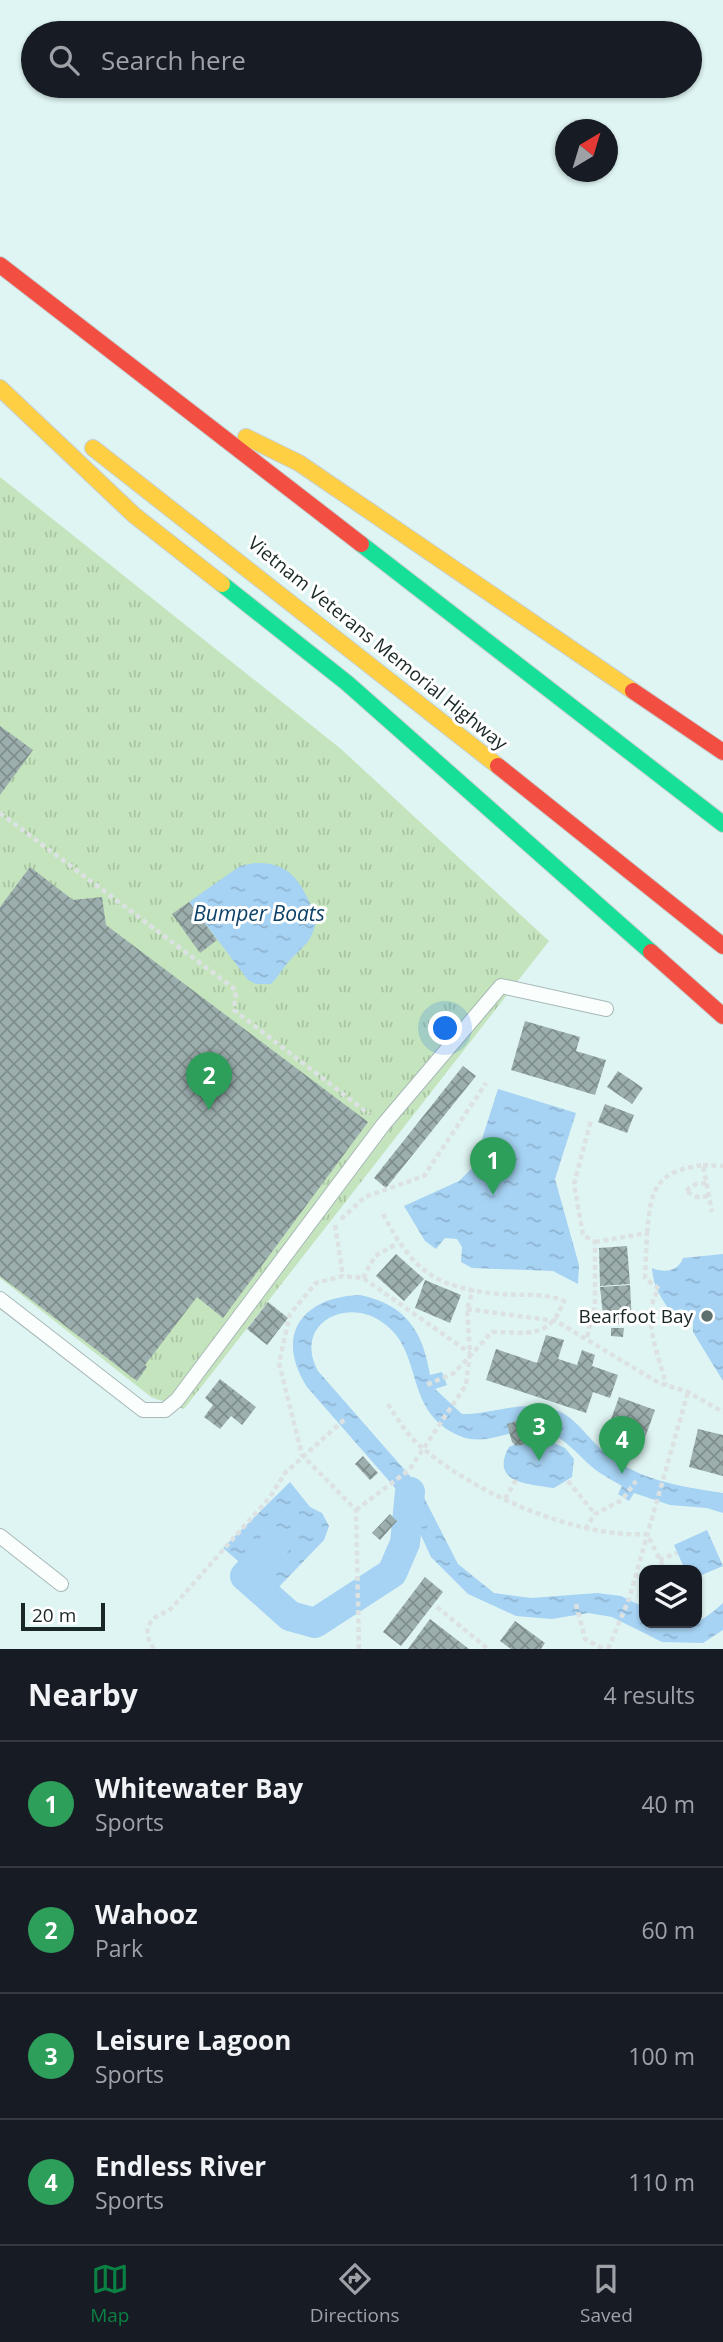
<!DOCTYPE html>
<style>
:root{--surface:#171b24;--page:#242831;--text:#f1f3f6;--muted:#9ea1a6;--line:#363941;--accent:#0b8043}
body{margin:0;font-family:"Open Sans",sans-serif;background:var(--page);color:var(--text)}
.controls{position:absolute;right:21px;bottom:21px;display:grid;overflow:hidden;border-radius:14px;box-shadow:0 2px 5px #0004}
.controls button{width:63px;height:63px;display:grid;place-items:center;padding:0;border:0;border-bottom:2px solid var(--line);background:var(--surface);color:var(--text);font:35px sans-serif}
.compass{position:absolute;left:555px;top:119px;width:63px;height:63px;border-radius:50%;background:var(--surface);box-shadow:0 2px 5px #0004;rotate:38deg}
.scale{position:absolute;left:21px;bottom:18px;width:84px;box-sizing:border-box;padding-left:7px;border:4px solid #192826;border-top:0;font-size:19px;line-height:24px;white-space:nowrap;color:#192826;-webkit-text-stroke:5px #fff;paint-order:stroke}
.you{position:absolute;left:446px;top:1029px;width:24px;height:24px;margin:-18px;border:5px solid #fff;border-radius:50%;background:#1a73e8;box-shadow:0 0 0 10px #1a73e833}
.badge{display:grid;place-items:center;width:46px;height:46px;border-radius:50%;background:var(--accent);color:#fff;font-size:23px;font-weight:700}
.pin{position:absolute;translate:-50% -58px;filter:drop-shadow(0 2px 4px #0008)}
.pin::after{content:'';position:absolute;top:37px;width:24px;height:21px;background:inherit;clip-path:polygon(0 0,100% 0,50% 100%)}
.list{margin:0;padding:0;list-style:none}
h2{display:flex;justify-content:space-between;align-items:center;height:91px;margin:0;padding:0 28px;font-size:30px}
h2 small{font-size:23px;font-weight:400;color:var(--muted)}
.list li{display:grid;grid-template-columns:46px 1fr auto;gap:21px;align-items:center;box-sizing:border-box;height:126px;padding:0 28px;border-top:2px solid var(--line)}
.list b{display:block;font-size:26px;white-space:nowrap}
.list p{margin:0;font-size:23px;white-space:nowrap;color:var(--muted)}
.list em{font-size:23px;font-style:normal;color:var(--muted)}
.icon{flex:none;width:38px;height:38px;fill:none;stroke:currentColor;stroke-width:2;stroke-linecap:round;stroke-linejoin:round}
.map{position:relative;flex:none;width:723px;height:1649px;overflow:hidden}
.search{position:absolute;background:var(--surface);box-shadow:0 2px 5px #0004;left:21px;right:21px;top:21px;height:77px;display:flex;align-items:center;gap:18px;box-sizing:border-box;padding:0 24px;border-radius:38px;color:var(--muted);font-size:26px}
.sheet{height:595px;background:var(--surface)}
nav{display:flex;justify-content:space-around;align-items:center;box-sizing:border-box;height:98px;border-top:2px solid var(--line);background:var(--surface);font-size:19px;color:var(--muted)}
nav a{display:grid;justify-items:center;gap:4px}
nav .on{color:var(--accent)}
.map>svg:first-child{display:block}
</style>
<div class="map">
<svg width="723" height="1649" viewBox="0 0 723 1649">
<defs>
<pattern id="grass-tufts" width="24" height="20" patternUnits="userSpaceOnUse" patternTransform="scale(1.75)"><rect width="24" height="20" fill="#c4e4bd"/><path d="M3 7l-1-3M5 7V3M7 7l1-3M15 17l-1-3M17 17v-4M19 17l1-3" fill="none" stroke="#a8c4a2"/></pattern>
<pattern id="water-ripples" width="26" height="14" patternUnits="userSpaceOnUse" patternTransform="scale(1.75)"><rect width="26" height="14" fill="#a6d2f3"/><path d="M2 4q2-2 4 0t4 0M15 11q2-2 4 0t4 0" fill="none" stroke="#8eb4d0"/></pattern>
<pattern id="building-cross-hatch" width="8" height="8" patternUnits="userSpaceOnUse" patternTransform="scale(1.75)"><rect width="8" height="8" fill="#9daeae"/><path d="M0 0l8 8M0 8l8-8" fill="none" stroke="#7f8e8d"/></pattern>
</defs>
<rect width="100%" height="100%" fill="#dff5f3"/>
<path fill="url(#grass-tufts)" d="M0 477 341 749 549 941 184 1409 151 1397 0 1278Z"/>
<path fill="url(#water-ripples)" d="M255 863C295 862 301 886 317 917 312 941 308 942 292 958 284 966 279 976 271 984H256L248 980 189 902 240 866Z
M498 1089 576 1113 555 1179 579 1265 578 1284 553 1271 472 1268 461 1262 462 1247 457 1239 445 1238 436 1249 425 1241 404 1206 459 1181 473 1167Z
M723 1254V1381L693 1332V1318L688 1311 680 1309 672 1314C662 1299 653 1287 652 1268 664 1273 678 1272 683 1258Z
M360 1295C406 1305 423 1331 430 1375L442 1372 447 1385 435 1389 462 1414C494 1414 520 1400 553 1409 574 1415 586 1436 602 1450 638 1481 679 1486 723 1493V1513L707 1508 670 1505 634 1493 629 1501 618 1494 622 1486C612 1480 600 1474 591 1466 578 1455 566 1439 549 1433 519 1421 491 1449 460 1436 404 1413 424 1355 386 1325 349 1294 292 1323 318 1371L417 1484 458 1564 494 1593 531 1598 597 1593 621 1596 644 1607V1623C686 1623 689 1634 723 1603V1630L703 1643 662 1642 612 1617 588 1613 552 1619 516 1616 468 1594 431 1557 404 1498 307 1387C274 1335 302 1297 360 1295Z
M541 1437 565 1448 574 1459 572 1477 554 1488C529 1484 489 1483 509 1447L527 1438Z
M290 1482 310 1507 322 1513 329 1526 324 1540 274 1592 223 1548Z
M707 1530 723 1566 697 1577V1570H685L674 1545Z"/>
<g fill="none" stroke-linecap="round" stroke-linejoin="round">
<path stroke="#a6d2f3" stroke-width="30" d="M276 1543 245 1576 290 1616 315 1623 392 1573 405 1543 410 1492"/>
</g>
<path fill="url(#building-cross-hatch)" d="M0 726 33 750 0 795Z
M30 867 73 900 102 897 106 925 368 1122 223 1318 197 1297 145 1365 147 1367 137 1381 0 1276V907Z
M189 902 217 940 200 953 172 914Z
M525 1021 580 1037 576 1051 606 1060 595 1095 511 1070Z
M463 1066 476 1076 386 1188 374 1178Z
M618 1071 643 1088 632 1104 607 1087Z
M605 1104 634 1115 627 1133 598 1122Z
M627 1246 630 1284 600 1286 599 1248Z
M396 1254 424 1279 404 1301 376 1276Z
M425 1280 461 1295 450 1323 415 1308Z
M630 1285 632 1323 604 1325 600 1287Z
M268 1302 288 1318 267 1345 247 1329Z
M611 1328H624L623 1337 611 1336Z
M546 1335 564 1340 558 1359 577 1365 582 1350 595 1355 592 1366 618 1375 610 1398 593 1392 586 1413 486 1380 496 1349 537 1363Z
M220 1379 256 1407 242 1425 231 1416 220 1429 204 1417 213 1405 205 1398Z
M619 1397 655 1410 642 1446 606 1433Z
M520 1420 526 1444 516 1446 512 1442 507 1424Z
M698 1429 723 1435V1476L689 1467Z
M363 1456 378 1473 370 1480 355 1464Z
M390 1514 397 1521 380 1540 372 1533Z
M425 1577 443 1592 401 1646 383 1632Z
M430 1619 469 1649H408Z
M515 1621 545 1643 541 1649H511L500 1641Z"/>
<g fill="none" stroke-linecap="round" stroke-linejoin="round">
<defs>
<path id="lane" d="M0 1299 143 1410H165L177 1400 383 1125 501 986 606 1009
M0 1536 61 1584"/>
<path id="fast" d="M361 544 723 824
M222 584 347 683 651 952"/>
<path id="slow" d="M0 388 134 515 222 584
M246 437 299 463 633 691
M93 448 498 766"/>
<path id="jam" d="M0 265 361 544
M633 691 723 752
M498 766 723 946
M651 952 723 1016"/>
</defs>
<use href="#lane" stroke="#a7b8b7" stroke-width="16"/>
<use href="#fast" stroke="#c6d0d0" stroke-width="18"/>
<use href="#slow" stroke="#c6d0d0" stroke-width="18"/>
<use href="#jam" stroke="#c6d0d0" stroke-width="18"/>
<path stroke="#dce2e2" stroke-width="4.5" stroke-dasharray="5 3.5" stroke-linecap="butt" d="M0 813 236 990 234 1010 369 1114
M703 1165 723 1166
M706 1183 696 1184 685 1191 697 1197 709 1196
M383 1214C413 1271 435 1288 500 1294 522 1296 543 1292 564 1301 549 1340 529 1332 492 1332L454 1373 424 1386
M341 1219 365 1197 424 1176 486 1083
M335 1225 343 1276
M647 1233C651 1188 655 1172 703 1165L712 1212
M595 1242 647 1233 645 1278 659 1289C640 1316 659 1355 666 1385
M363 1278 375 1256 398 1243
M467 1309 556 1321 659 1383 688 1392 723 1412
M587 1337 595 1306V1242L583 1235 574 1184 591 1120
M388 1404C398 1420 409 1438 425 1450 479 1495 576 1538 647 1534L665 1570
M568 1481 595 1514
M505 1499 516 1480
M356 1510 409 1470 466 1385 470 1353 467 1309 473 1290
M585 1529 595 1514 622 1500 636 1481
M659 1560 677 1553
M576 1604 585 1639 604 1649
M437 1607 488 1649
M154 1649C141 1631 148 1617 169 1611L270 1497 285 1473 345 1419
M359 1649 356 1510 302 1455 279 1363 290 1314 316 1283 343 1276 363 1278 470 1353
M608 1649 629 1599 688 1392"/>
<use href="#lane" stroke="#fafefd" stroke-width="14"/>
<use href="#fast" stroke="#16e098" stroke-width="16"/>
<use href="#slow" stroke="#ffcf43" stroke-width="16"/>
<use href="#jam" stroke="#f24e42" stroke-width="16"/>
</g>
<circle fill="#5e706e" stroke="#fff" stroke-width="2.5" cx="707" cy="1316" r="7"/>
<g text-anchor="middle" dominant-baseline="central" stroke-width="6" stroke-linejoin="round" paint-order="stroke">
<g font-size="19" fill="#192826" stroke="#fff">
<text transform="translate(378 643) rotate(39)">Vietnam Veterans Memorial Highway</text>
</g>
<g font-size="19" fill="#192826" stroke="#fff" text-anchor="end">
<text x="693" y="1316">Bearfoot Bay</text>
</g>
<g font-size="21" font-style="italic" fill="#0d4168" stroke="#fff">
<text x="259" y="913">Bumper Boats</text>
</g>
</g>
</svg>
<div class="controls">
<button><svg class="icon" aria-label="layers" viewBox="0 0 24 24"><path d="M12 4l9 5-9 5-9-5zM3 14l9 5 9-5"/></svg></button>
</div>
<svg class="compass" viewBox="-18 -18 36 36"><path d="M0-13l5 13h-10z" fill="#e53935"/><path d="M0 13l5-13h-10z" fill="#9ea1a6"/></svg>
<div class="scale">20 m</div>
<div class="you"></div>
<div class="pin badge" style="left:493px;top:1195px;background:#2e9e5b">1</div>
<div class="pin badge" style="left:209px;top:1110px;background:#2e9e5b">2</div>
<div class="pin badge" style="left:539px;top:1461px;background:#2e9e5b">3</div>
<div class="pin badge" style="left:622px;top:1474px;background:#2e9e5b">4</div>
<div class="search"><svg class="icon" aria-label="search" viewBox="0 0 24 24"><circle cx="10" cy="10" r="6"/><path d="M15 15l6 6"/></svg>Search here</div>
</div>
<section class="sheet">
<h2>Nearby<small>4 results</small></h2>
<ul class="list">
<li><span class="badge" style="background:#2e9e5b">1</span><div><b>Whitewater Bay</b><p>Sports</p></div><em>40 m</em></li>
<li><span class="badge" style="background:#2e9e5b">2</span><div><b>Wahooz</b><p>Park</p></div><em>60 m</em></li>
<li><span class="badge" style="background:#2e9e5b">3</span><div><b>Leisure Lagoon</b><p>Sports</p></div><em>100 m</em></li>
<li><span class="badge" style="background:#2e9e5b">4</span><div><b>Endless River</b><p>Sports</p></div><em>110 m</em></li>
</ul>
</section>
<nav>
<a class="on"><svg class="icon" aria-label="map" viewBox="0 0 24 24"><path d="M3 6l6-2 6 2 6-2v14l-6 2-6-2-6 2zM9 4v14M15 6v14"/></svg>Map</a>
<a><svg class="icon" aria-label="directions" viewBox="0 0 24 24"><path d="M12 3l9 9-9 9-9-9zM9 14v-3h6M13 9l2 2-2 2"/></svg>Directions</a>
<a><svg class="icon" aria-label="saved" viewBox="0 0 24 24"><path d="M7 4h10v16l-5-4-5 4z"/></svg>Saved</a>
</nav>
